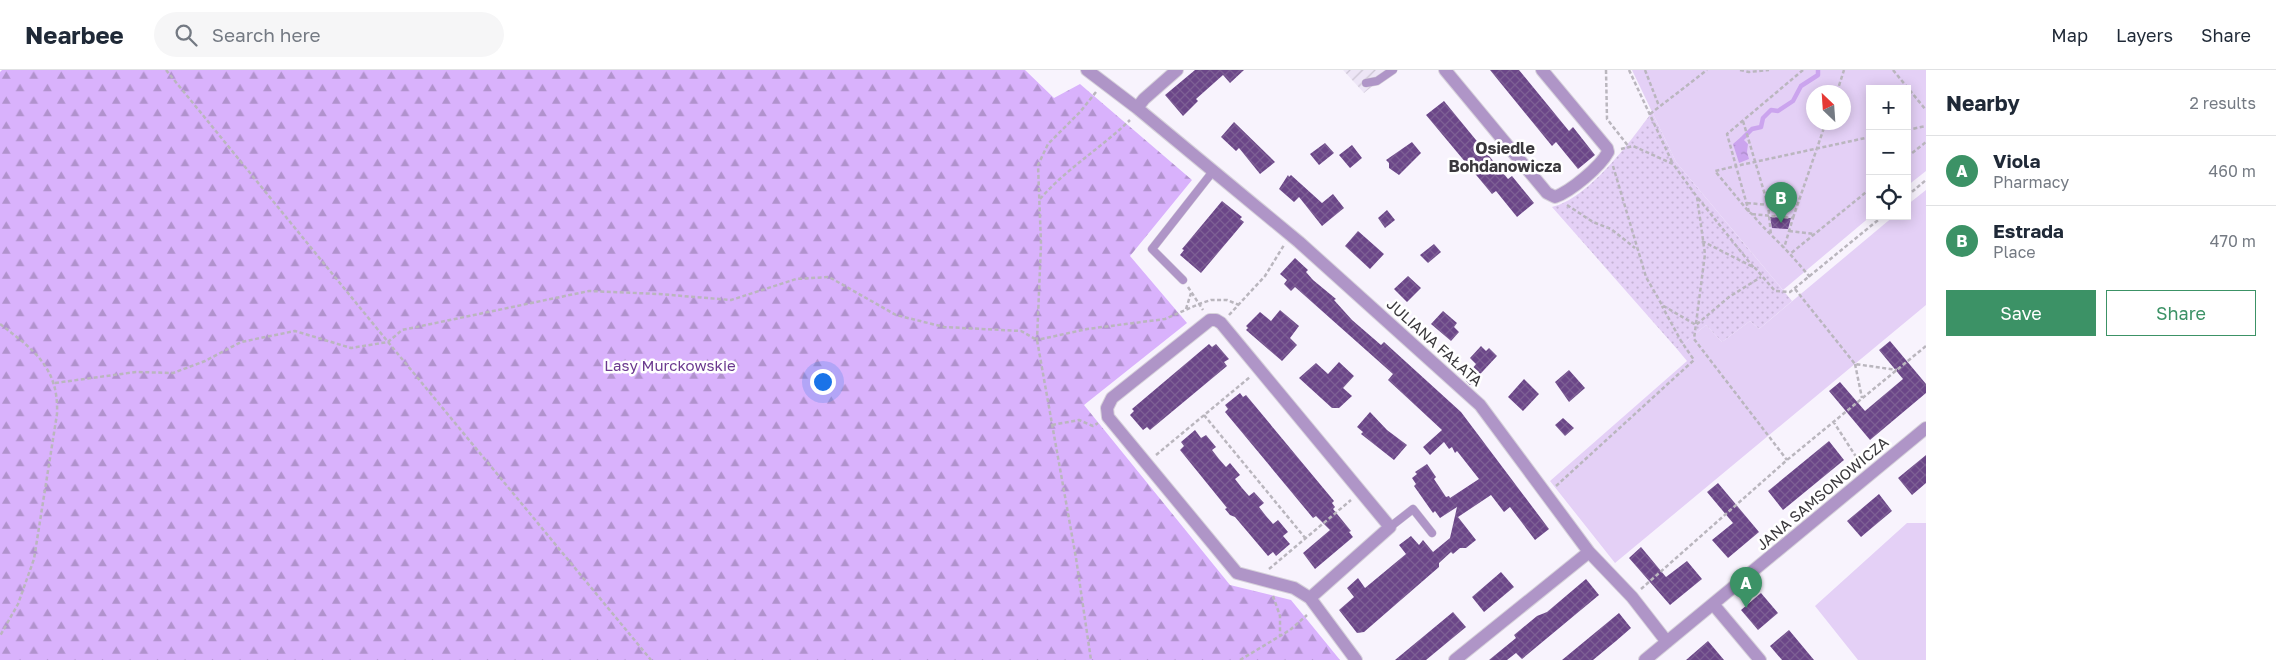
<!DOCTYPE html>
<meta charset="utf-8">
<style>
:root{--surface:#fff;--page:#f6f6f7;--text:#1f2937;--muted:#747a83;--line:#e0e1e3;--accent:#3c9266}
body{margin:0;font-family:"Golos Text",sans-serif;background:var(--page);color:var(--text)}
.controls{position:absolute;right:15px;top:15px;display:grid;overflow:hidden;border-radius:0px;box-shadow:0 2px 12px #0003}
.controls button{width:45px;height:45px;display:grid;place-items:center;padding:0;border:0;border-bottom:1px solid var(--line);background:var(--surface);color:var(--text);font:25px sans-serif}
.compass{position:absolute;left:1806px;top:15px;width:45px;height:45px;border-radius:50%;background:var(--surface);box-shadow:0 2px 12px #0003;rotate:335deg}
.you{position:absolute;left:822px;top:311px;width:18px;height:18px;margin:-12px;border:4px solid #fff;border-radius:50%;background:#1a73e8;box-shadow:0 0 0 8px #1a73e833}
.badge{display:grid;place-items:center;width:32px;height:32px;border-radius:50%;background:var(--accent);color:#fff;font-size:16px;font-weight:700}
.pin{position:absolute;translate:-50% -41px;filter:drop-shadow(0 1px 2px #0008)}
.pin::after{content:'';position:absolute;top:26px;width:18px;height:15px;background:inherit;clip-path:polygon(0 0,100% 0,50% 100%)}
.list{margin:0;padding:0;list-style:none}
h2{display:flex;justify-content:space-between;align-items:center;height:65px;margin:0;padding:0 20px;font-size:21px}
h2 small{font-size:16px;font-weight:400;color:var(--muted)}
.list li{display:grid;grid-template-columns:32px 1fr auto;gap:15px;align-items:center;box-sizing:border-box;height:70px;padding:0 20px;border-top:1px solid var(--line)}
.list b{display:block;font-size:19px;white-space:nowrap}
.list p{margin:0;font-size:16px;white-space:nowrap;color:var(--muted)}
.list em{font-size:16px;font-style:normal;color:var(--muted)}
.actions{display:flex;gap:10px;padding:15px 20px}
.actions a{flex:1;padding:11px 0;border:1px solid var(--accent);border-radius:0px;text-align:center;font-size:18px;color:var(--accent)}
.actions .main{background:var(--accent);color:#fff}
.icon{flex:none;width:28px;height:28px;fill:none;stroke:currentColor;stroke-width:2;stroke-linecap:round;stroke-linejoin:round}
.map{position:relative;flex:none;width:1926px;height:590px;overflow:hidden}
header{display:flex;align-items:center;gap:30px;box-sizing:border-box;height:70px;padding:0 25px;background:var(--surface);border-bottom:1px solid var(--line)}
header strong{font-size:24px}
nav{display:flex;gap:28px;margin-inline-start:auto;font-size:18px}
.search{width:350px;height:45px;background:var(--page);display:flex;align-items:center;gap:12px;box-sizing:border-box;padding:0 18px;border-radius:28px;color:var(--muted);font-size:19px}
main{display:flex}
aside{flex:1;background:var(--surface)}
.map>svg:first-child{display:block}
</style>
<header>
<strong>Nearbee</strong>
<div class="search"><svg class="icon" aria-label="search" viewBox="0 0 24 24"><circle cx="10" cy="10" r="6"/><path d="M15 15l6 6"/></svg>Search here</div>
<nav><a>Map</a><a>Layers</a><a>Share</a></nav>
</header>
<main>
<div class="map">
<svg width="1926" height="590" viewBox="0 0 1926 590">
<defs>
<pattern id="industrial-furrows" width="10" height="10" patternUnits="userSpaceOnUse" patternTransform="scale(1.25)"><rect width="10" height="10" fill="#ede5f6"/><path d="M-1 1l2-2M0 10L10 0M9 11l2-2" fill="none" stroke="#ccc5d4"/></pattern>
<pattern id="grass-dots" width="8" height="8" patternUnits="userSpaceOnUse" patternTransform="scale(1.25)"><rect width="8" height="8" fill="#e4d0f6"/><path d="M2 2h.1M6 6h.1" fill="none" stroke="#c4b3d4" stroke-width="1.8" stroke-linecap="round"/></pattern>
<pattern id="forest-firs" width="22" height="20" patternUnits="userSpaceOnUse" patternTransform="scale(1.25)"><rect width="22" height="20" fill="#d9b2fc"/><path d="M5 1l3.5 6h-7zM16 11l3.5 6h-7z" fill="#b192cd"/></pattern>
<pattern id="water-ripples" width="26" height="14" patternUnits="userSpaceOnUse" patternTransform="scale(1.25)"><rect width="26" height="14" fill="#cba4ee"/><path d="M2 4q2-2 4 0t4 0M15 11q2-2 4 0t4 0" fill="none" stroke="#a687c2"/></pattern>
<pattern id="building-cross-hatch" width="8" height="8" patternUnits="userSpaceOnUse" patternTransform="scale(1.25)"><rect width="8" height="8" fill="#6b4688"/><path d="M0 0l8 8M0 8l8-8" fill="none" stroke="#7d5f94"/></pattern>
</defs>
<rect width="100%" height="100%" fill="#f8f3fd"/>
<path fill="url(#industrial-furrows)" d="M1343 0H1392L1364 23Z"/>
<path fill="url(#grass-dots)" d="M1652 42 1676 92 1792 231 1759 259 1750 251 1722 272 1706 255 1677 279 1552 137C1588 129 1630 72 1652 42Z"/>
<path fill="url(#forest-firs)" d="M2 0H1025L1054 28 1080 14 1192 110 1130 186 1187 253 1084 335 1230 515 1291 530 1340 590H0V2Z"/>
<path fill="#e4d0f6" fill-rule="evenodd" d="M1632 0H1926V101L1907 116V19H1870V146H1871L1783 220 1676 92ZM1814 22H1844V52H1814Z
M1926 120V235L1615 493 1550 411 1687 291 1677 279 1706 255 1722 272 1750 251 1759 259 1894 146H1907V135Z
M1907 453H1926V590H1858L1815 536Z"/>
<path fill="url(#water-ripples)" d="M1741 67 1748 74 1747 82 1749 89 1739 93 1733 74Z"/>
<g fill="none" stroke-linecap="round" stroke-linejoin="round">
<path stroke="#cba4ee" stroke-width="4.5" d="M1743 68 1752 59 1761 57 1763 48 1771 40 1778 41 1793 31 1801 16 1818 5V0"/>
</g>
<path fill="url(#building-cross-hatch)" d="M1195 0H1244L1230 13 1223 5 1196 29 1198 31 1183 46 1165 25Z
M1490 0H1519L1569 61 1573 57 1595 85 1578 99 1556 72 1552 76Z
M1444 31 1508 109 1512 106 1534 133 1517 147 1496 121 1492 124 1426 45Z
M1234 52 1275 92 1260 104 1239 78 1236 81 1221 67Z
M1412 72 1421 83 1399 105 1389 98V93L1386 90Z
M1325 73 1334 83 1319 95 1310 84Z
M1352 75 1362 88 1350 98 1339 85Z
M1288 105 1289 107 1291 105 1322 133 1333 124 1344 138 1322 156 1299 127 1294 132 1279 119Z
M1222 131 1242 147 1240 149 1244 152 1201 203 1180 185 1184 180 1182 179Z
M1387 140 1395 150 1385 158 1378 148Z
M1770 147 1791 148 1788 159 1772 158Z
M1358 161 1384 184 1370 199 1345 176Z
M1434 174 1441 182 1428 193 1420 185Z
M1295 188 1308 200 1306 202 1313 210 1336 229 1334 230 1352 250 1381 275 1384 272 1461 342 1549 459 1535 470 1510 437 1504 442 1491 425 1458 447 1476 470 1466 478H1460L1453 484 1451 482 1439 493V497L1364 562 1357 563 1339 540 1354 527 1347 518 1358 508 1365 518 1406 484 1399 475 1411 466 1419 475 1423 470 1433 482 1450 468 1457 437 1440 448 1435 441 1433 443 1414 416 1416 414 1412 408 1417 404 1415 402 1427 394 1436 407 1434 409 1446 427 1449 426 1450 428 1479 409 1457 381 1455 383 1452 377 1449 379 1444 372 1430 385 1423 377 1442 360 1388 310 1393 304 1295 217 1291 221 1284 214 1287 210 1280 204Z
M1408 206 1421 218 1407 232 1394 219Z
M1280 240 1299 256 1290 268 1297 275 1282 291 1246 260 1248 258 1246 256 1260 242 1271 251Z
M1443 241 1457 253 1454 257 1459 262 1451 271 1431 254Z
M1890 271 1926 314V323L1870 370 1829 321 1840 312 1865 341 1903 309 1879 280Z
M1209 274 1212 277 1216 274 1229 289 1224 292 1227 296 1150 360 1147 357 1143 360 1130 345 1134 341 1132 339Z
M1481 276 1486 281 1489 278 1497 286 1470 315 1464 309 1476 294 1470 288Z
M1339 292 1354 306 1343 318 1352 326 1339 338H1332L1299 308 1316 293 1328 304Z
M1569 300 1585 318 1569 332 1555 312Z
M1524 309 1539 324 1523 341 1508 327Z
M1240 323 1243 327 1246 325 1334 431 1332 433 1335 437 1333 439 1351 461 1349 462 1353 467 1315 499 1303 483 1330 460 1316 446 1313 448 1225 342 1228 339 1225 335Z
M1370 342 1387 360 1407 375 1394 390 1361 364 1363 362 1357 357Z
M1563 348 1574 358 1565 366 1555 355Z
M1195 360 1201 368 1206 365 1216 377 1212 380 1219 389 1226 397 1230 393 1240 405 1235 409 1242 418 1249 426 1254 422 1264 433 1259 437 1266 446 1273 454 1278 450 1288 462 1283 466 1290 474 1276 486 1273 482 1268 486 1235 447 1230 445 1225 439 1227 438 1180 380 1184 376 1181 372Z
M1829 371 1844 390 1783 440 1768 421Z
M1926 385V413L1912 425 1898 408Z
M1718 413 1759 462 1728 488 1712 470 1733 453 1707 422Z
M1879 424 1892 441 1861 467 1847 451Z
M1641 477 1666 507 1687 491 1702 509 1670 535 1629 488Z
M1501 502 1514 517 1484 542 1472 527Z
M1586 509 1599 525 1522 589 1516 583 1507 590H1489L1516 568 1514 565 1537 546 1547 542Z
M1761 523 1778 543 1758 560 1741 540Z
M1453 542 1466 557 1426 590H1395Z
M1619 543 1631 558 1616 571 1593 590H1562Z
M1789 560 1814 590H1782L1770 576Z
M1708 571 1724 590H1686Z"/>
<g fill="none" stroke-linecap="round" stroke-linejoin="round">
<defs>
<path id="lane" d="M1366 13 1377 11 1393 0
M1183 210 1152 179 1214 100
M1390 457 1413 439 1432 463"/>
<path id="street" d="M1087 0 1137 38 1299 172 1480 335 1589 482 1632 527 1667 572
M1445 0 1547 123 1555 127C1571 121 1600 97 1608 82L1607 78 1542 0
M1137 38 1144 29 1177 0
M1310 528 1390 457 1221 253 1216 250H1210L1112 328 1107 338 1108 347 1237 503 1294 518 1310 528 1356 590
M1713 534 1760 590
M1455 590 1589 482
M1645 590 1926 358"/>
</defs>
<use href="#lane" stroke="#d6d1da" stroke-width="9"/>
<use href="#street" stroke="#d6d1da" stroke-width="14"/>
<path stroke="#bab6be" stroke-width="2.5" stroke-dasharray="4 2.5" stroke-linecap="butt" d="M166 0 388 272 651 590
M1606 0 1607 49 1629 77
M1629 0 1673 94
M1645 0 1659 36
M1740 0 1749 2 1769 0
M1803 0 1727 64 1736 96 1870 67
M1893 0 1926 40
M1096 22 1080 42 1048 74 1038 95 1041 174 1037 270 1087 259 1165 249 1199 234 1211 230H1227L1239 235
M1837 22 1844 0
M1650 44 1707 0
M1743 51 1768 135
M1907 60 1926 56
M1621 79 1633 76 1673 94 1697 127 1705 184 1694 269 1787 390
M1907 87 1926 72
M1613 96 1646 207 1662 235 1696 255 1729 227 1761 207
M1907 126 1926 110
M1698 128 1754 198
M1040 129C1066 99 1101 78 1130 50
M1747 133 1768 135 1771 165
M1567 135 1593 152 1611 159 1635 178
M1749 142 1736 96 1715 101 1749 142 1752 144C1764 159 1777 170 1790 184
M1752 144 1793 148 1784 178
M1793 148 1826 52
M1789 161 1815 164
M1702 171 1755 198 1775 221 1790 222 1883 146
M1810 207 1790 184 1870 119
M1188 217 1203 240
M1795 219 1855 294 1897 300
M1186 239 1191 223
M1229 245 1265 206 1284 175
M0 254C34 280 59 298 57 344L34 489 18 534 0 566
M1855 294 1862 328
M55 313 136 302 173 303 205 291 241 272 295 261 351 278 388 272 402 260 589 221 659 224 731 230 796 209 829 207 896 245 944 257 1021 261 1037 270 1076 488 1091 590
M1204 345 1306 469
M1833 351 1862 396
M1052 355 1079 350 1093 356 1098 353
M1156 385 1250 307
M1556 416 1694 290 1681 271 1662 236
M1269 499 1351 430
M1641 519 1787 390 1926 276
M1273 526 1280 546V566
M1240 590 1290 560 1307 545"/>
<use href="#lane" stroke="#af95c7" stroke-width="8"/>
<use href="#street" stroke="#af95c7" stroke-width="12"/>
</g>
<g text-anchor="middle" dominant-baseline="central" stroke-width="5" stroke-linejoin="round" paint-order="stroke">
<g font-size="15" fill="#3a383c" stroke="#fff">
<text transform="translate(1435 272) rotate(42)">JULIANA FAŁATA</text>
<text transform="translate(1822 423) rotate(-40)">JANA SAMSONOWICZA</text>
</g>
<g font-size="15" fill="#6b398f" stroke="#fff">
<text x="670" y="295">Lasy Murckowskie</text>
</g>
<g font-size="16" font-weight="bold" fill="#3a383c" stroke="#fff">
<text x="1505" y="78">Osiedle<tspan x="1505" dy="18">Bohdanowicza</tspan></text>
</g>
</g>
</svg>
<div class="controls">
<button>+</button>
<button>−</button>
<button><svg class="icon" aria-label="locate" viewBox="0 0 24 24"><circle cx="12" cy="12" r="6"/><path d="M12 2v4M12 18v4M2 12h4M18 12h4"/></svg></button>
</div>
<svg class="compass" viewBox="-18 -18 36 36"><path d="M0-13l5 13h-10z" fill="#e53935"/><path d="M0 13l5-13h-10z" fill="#747a83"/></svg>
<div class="you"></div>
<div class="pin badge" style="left:1746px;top:538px">A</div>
<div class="pin badge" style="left:1781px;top:153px">B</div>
</div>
<aside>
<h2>Nearby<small>2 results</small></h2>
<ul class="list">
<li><span class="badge">A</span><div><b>Viola</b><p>Pharmacy</p></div><em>460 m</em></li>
<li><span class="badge">B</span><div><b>Estrada</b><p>Place</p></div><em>470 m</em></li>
</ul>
<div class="actions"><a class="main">Save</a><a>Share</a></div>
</aside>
</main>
